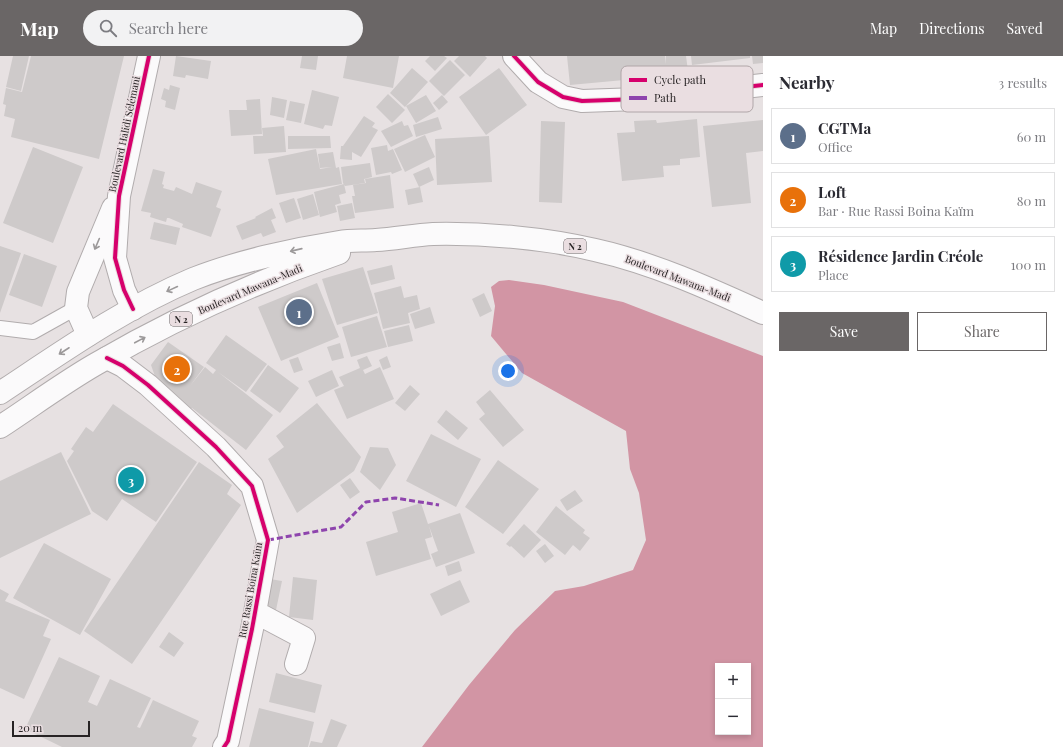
<!DOCTYPE html>
<meta charset="utf-8">
<style>
:root{--surface:#fff;--page:#f2f2f3;--text:#2b2b33;--muted:#7c7c81;--line:#e1e1e2;--accent:#6a6666}
body{margin:0;font-family:"Playfair Display",serif;background:var(--page);color:var(--text)}
.controls{position:absolute;right:12px;bottom:12px;display:grid;overflow:hidden;border-radius:0px;box-shadow:0 2px 6px #0003}
.controls button{width:36px;height:36px;display:grid;place-items:center;padding:0;border:0;border-bottom:1px solid var(--line);background:var(--surface);color:var(--text);font:20px sans-serif}
.scale{position:absolute;left:12px;bottom:10px;width:78px;box-sizing:border-box;padding-left:4px;border:2px solid #272324;border-top:0;font-size:11px;line-height:14px;white-space:nowrap;color:#272324;-webkit-text-stroke:3px #eadee1;paint-order:stroke}
.you{position:absolute;left:508px;top:315px;width:14px;height:14px;margin:-10px;border:3px solid #fff;border-radius:50%;background:#1a73e8;box-shadow:0 0 0 6px #1a73e833}
.badge{display:grid;place-items:center;width:26px;height:26px;border-radius:50%;background:var(--accent);color:#fff;font-size:13px;font-weight:700}
.pin{position:absolute;translate:-50% -50%;border:2px solid #fff;box-shadow:0 1px 4px #0006}
.list{margin:0;padding:0;list-style:none}
h2{display:flex;justify-content:space-between;align-items:center;height:52px;margin:0;padding:0 16px;font-size:17px}
h2 small{font-size:13px;font-weight:400;color:var(--muted)}
.list li{display:grid;grid-template-columns:26px 1fr auto;gap:12px;align-items:center;box-sizing:border-box;height:56px;margin:0 8px 8px;padding:0 8px;border:1px solid var(--line);border-radius:0px}
.list b{display:block;font-size:15px;white-space:nowrap}
.list p{margin:0;font-size:13px;white-space:nowrap;color:var(--muted)}
.list em{font-size:13px;font-style:normal;color:var(--muted)}
.actions{display:flex;gap:8px;padding:12px 16px}
.actions a{flex:1;padding:9px 0;border:1px solid var(--accent);border-radius:0px;text-align:center;font-size:14px;color:var(--accent)}
.actions .main{background:var(--accent);color:#fff}
.icon{flex:none;width:22px;height:22px;fill:none;stroke:currentColor;stroke-width:2;stroke-linecap:round;stroke-linejoin:round}
.map{position:relative;flex:none;width:763px;height:691px;overflow:hidden}
header{display:flex;align-items:center;gap:24px;box-sizing:border-box;height:56px;padding:0 20px;background:var(--accent);color:#fff}
header strong{font-size:19px}
nav{display:flex;gap:22px;margin-inline-start:auto;font-size:14px}
.search{width:280px;height:36px;background:var(--page);display:flex;align-items:center;gap:10px;box-sizing:border-box;padding:0 14px;border-radius:22px;color:var(--muted);font-size:15px}
main{display:flex}
aside{flex:1;background:var(--surface)}
.map>svg:first-child{display:block}
</style>
<header>
<strong>Map</strong>
<div class="search"><svg class="icon" aria-label="search" viewBox="0 0 24 24"><circle cx="10" cy="10" r="6"/><path d="M15 15l6 6"/></svg>Search here</div>
<nav><a>Map</a><a>Directions</a><a>Saved</a></nav>
</header>
<main>
<div class="map">
<svg width="763" height="691" viewBox="0 0 763 691">
<rect width="100%" height="100%" fill="#e7e1e2"/>
<path fill="#d295a4" fill-rule="evenodd" d="M509 224 544 229 623 246 763 300V691H422L469 629 515 574 555 535 584 530 633 514 646 484 639 437 630 413 626 375 522 317 491 280 495 250 491 231 499 225ZM718 610H748V676H718Z"/>
<path fill="#cecaca" d="M13 0H29L21 35 6 31Z
M31 0H124L99 103 11 81 15 63 4 60 6 49 3 48 6 32 22 36Z
M176 0 211 5 208 23 186 19 185 22 173 20Z
M302 0H318L316 14 300 12Z
M347 0H399L393 32 343 22Z
M430 0H444L447 2 435 15 425 5Z
M459 0H485L487 2 470 21 454 5Z
M567 0H665L666 8V0H686L688 15 667 17V20L570 29Z
M691 0H750V2L692 9Z
M752 0H763V7L753 8Z
M450 4 465 19 444 40 429 25Z
M412 12 428 26 405 51 390 37Z
M499 12 527 49 486 79 459 41Z
M170 29 180 32 175 54 165 51 166 45 161 43 164 32 169 34Z
M312 34 339 41 332 70 325 69 323 73 304 68Z
M388 38 405 54 392 67 376 51Z
M426 39 436 55 416 67 406 50Z
M442 39 448 46 439 54 433 47Z
M272 41 287 44 284 62 270 59Z
M260 43 262 78 231 80 229 54H247L246 44Z
M290 45 305 48 301 67 286 64Z
M364 60 375 67 372 71 378 74 361 101 352 96V104L340 103 341 90H343Z
M438 61 442 73 416 81 413 69Z
M697 63 700 101 680 103V109L663 110 664 121 622 125 617 77 635 76 634 65 656 64 657 67Z
M763 64V95L746 97 751 147 712 151 703 70Z
M402 65 404 70 408 69 413 80 391 91 381 75Z
M541 65 565 66 562 147 539 146Z
M284 70 286 96 254 98 253 80H263L262 72Z
M425 79 435 101 405 116 394 93Z
M288 80H330L331 92 288 93Z
M489 80 492 126 437 129 435 83Z
M387 89 388 95 393 93 402 114 392 118 391 116 376 119 371 92Z
M33 91 83 111 53 187 3 167Z
M316 93 320 113 332 111 320 112 318 98 333 96 336 112 339 111 342 128 276 139 268 103Z
M370 107 372 121 364 123 365 127 345 130 343 127 341 111Z
M429 111 434 124 419 131 413 118Z
M153 113 165 116 162 128 164 129 163 132 174 135 176 131 192 138 196 126 222 135 216 151 221 153 211 181 182 171 183 168 169 162H167L166 166 150 161 151 157 141 155Z
M390 119 394 152 355 157 352 140H355L353 129 366 127 365 123Z
M344 128 346 137 339 139 341 147 335 149 337 156 320 161 314 136Z
M420 131 423 146 408 149 405 134Z
M313 138 319 159 303 164 297 143Z
M294 142 301 162 286 167 279 147Z
M352 147 355 162 340 165 337 150Z
M272 152 276 162 271 164 276 176 263 181 261 177 242 184 236 170 256 162 255 161Z
M154 166 180 172 176 189 150 183Z
M0 190 21 197 0 257Z
M24 198 57 210 42 251 9 239Z
M392 209 395 223 371 229 367 215Z
M363 211 378 257 337 269 322 223Z
M317 227 339 281 281 305 258 251Z
M401 230 404 242 417 239 420 253 408 257 410 267 383 273 374 237Z
M484 237 492 255 480 261 472 243Z
M430 251 435 267 415 273 410 258Z
M377 260 387 291 351 301 342 271Z
M409 269 413 285 388 291 384 275Z
M226 279 267 308 246 336 218 316 273 359 246 394 192 352 189 355 177 346 180 343 158 329 151 309 168 286 204 311 190 330 205 311 213 318 216 314 206 307Z
M340 287 344 302 332 305 327 291Z
M367 300 372 310 363 314 365 318 380 311 394 343 347 363 334 334 344 330 339 321 360 312 357 304Z
M387 300 391 311 383 314 379 304Z
M298 301 303 314 294 317 289 304Z
M268 309 299 332 280 357 250 335Z
M332 314 339 330 316 341 308 325Z
M410 329 420 338 405 355 395 347Z
M490 334 524 374 503 391 479 363 485 358 476 346Z
M317 347 361 401 354 415 297 457 268 403 284 391 276 380Z
M113 348 197 406 156 466 122 443 107 465 92 455 67 405 74 395 71 393 86 371 93 376Z
M446 354 468 372 458 384 437 366Z
M431 378 481 403 456 451 406 425Z
M370 391 388 392 396 409 380 434 360 416Z
M61 396 91 458 0 502V425Z
M498 404 539 433 503 478 465 451Z
M199 406 232 429 227 438 241 449 132 608 84 575Z
M350 422 360 436 350 443 340 429Z
M575 434 583 445 567 455 560 444Z
M421 447 428 468 460 457 475 497 436 511 431 498 438 495 429 470 432 481 425 483 431 503 376 520 366 486 398 476 392 456Z
M556 450 585 474 583 477 590 482 580 495 573 489 565 499 536 476Z
M524 468 541 484 524 502 511 490 510 491 506 488Z
M44 487 111 523 80 579 13 542Z
M545 488 554 500 545 507 536 495Z
M459 505 462 515 448 520 445 510Z
M293 521 317 524 313 564 289 561Z
M270 523 282 525 276 554 264 551Z
M460 524 470 546 441 560 430 538Z
M0 533 9 538 5 545 50 564 43 580 51 583 24 643 0 632Z
M169 576 184 587 174 601 159 591Z
M59 601 100 620 88 646 97 650 110 623 151 642 137 671 140 672 153 644 199 665 192 680 197 682 192 691H62L25 673Z
M276 617 322 629 315 657 269 646Z
M259 652 314 666 308 691H249Z
M331 663 347 669 337 691H309L311 685 322 687Z"/>
<g fill="none" stroke-linecap="round" stroke-linejoin="round">
<defs>
<path id="lane" d="M0 272 33 276 76 252"/>
<path id="street" d="M514 0 538 26 563 41 582 45 638 43 763 29
M107 302 123 310 148 329 216 391 252 430 268 484 252 573 228 685 224 691
M255 556 304 582 296 608"/>
<path id="secondary" d="M133 253 124 234 115 202 119 140 149 0
M88 279 76 252 78 236 113 152"/>
<path id="primary" d="M0 337C62 296 124 252 193 223 236 206 293 193 339 186 351 184 364 185 376 184 395 183 414 179 433 178 484 177 545 182 595 194 653 207 708 232 763 257
M0 371C32 350 63 327 96 308 173 263 255 226 339 197"/>
</defs>
<use href="#lane" stroke="#b1acad" stroke-width="16"/>
<use href="#street" stroke="#b1acad" stroke-width="24"/>
<use href="#secondary" stroke="#b1acad" stroke-width="24"/>
<use href="#primary" stroke="#b1acad" stroke-width="24"/>
<use href="#lane" stroke="#fbfafb" stroke-width="14"/>
<use href="#street" stroke="#fbfafb" stroke-width="22"/>
<use href="#secondary" stroke="#fbfafb" stroke-width="22"/>
<use href="#primary" stroke="#fbfafb" stroke-width="22"/>
<path stroke="#8e44ad" stroke-width="3" stroke-dasharray="6 3" stroke-linecap="butt" d="M268 484 341 471 366 446 395 442 439 449"/>
<defs>
<path id="cycleway" d="M514 0 538 26 563 41 582 45 638 43 763 29
M133 253 124 234 115 202 119 140 149 0
M107 302 123 310 148 329 216 391 252 430 268 484 252 573 228 685 224 691"/>
</defs>
<use href="#cycleway" stroke="#eadee1" stroke-width="6"/>
<use href="#cycleway" stroke="#d6006c" stroke-width="4"/>
</g>
<defs><path id="oneway-shaft" d="M-6 0H5M1.5-3L5.5 0L1.5 3" fill="none" stroke-width="1.6" stroke-linecap="round" stroke-linejoin="round"/></defs>
<g stroke="#9c999a">
<use href="#oneway-shaft" transform="translate(97 188) rotate(113)"/>
<use href="#oneway-shaft" transform="translate(296 194) rotate(167)"/>
<use href="#oneway-shaft" transform="translate(172 233) rotate(155)"/>
<use href="#oneway-shaft" transform="translate(140 284) rotate(-28)"/>
<use href="#oneway-shaft" transform="translate(64 295) rotate(147)"/>
</g>
<g text-anchor="middle" dominant-baseline="central" stroke-width="3" stroke-linejoin="round" paint-order="stroke">
<g fill="#eadee1" stroke="#625b5d" stroke-width="1">
<rect x="564" y="183" width="22" height="14" rx="3"/>
<rect x="170" y="256" width="22" height="14" rx="3"/>
</g>
<g font-size="9" font-weight="bold" fill="#272324">
<text x="575" y="190">N 2</text>
<text x="181" y="263">N 2</text>
</g>
<g font-size="10" fill="#272324" stroke="#eadee1">
<text transform="translate(124 78) rotate(-78)">Boulevard Halidi Sélémani</text>
<text transform="translate(678 222) rotate(21)">Boulevard Mawana-Madi</text>
<text transform="translate(250 233) rotate(-23)">Boulevard Mawana-Madi</text>
<text transform="translate(250 534) rotate(-80)">Rue Rassi Boina Kaïm</text>
</g>
</g>
<rect x="621" y="10" width="132" height="46" rx="6" fill="#eadee1" stroke="#b0a6a8" stroke-width="1"/>
<rect x="629" y="22" width="18" height="4" fill="#d6006c"/>
<rect x="629" y="40" width="18" height="4" fill="#8e44ad"/>
<g font-size="11" fill="#272324">
<text x="654" y="28">Cycle path</text>
<text x="654" y="46">Path</text>
</g>
</svg>
<div class="controls">
<button>+</button>
<button>−</button>
</div>
<div class="scale">20 m</div>
<div class="you"></div>
<div class="pin badge" style="left:299px;top:256px;background:#5c6f8a">1</div>
<div class="pin badge" style="left:177px;top:313px;background:#e8710a">2</div>
<div class="pin badge" style="left:131px;top:424px;background:#0f9aa8">3</div>
</div>
<aside>
<h2>Nearby<small>3 results</small></h2>
<ul class="list">
<li><span class="badge" style="background:#5c6f8a">1</span><div><b>CGTMa</b><p>Office</p></div><em>60 m</em></li>
<li><span class="badge" style="background:#e8710a">2</span><div><b>Loft</b><p>Bar · Rue Rassi Boina Kaïm</p></div><em>80 m</em></li>
<li><span class="badge" style="background:#0f9aa8">3</span><div><b>Résidence Jardin Créole</b><p>Place</p></div><em>100 m</em></li>
</ul>
<div class="actions"><a class="main">Save</a><a>Share</a></div>
</aside>
</main>
